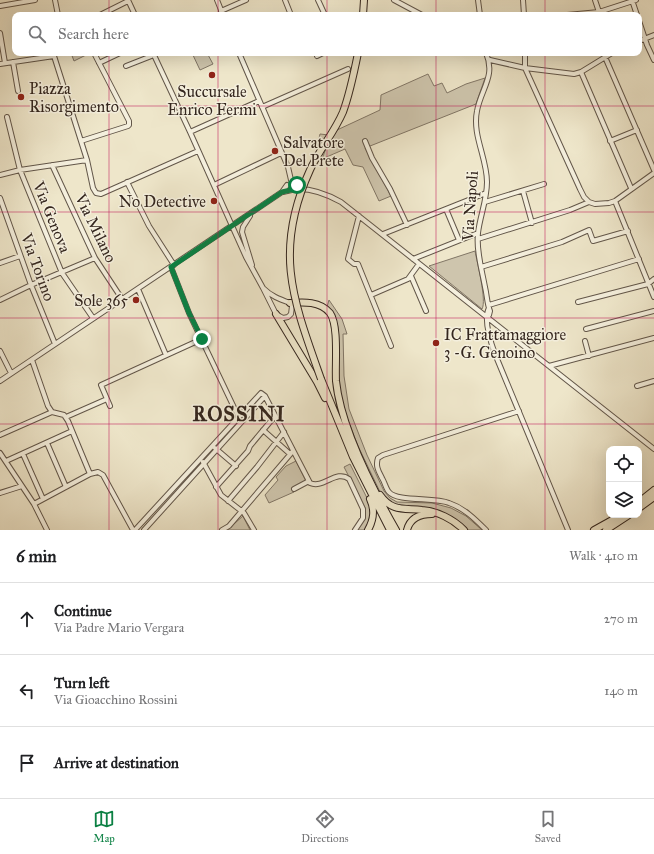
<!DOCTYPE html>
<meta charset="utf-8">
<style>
:root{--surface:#fff;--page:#f2f2f2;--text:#202124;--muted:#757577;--line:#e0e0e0;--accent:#0b8043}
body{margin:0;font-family:"IM FELL Great Primer",serif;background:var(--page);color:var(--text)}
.controls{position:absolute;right:12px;bottom:12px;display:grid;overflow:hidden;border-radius:8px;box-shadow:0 4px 16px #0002}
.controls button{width:36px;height:36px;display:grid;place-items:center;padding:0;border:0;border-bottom:1px solid var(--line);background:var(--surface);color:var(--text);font:20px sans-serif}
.stop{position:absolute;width:12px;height:12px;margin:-9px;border:3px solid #0b8043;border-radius:50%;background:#fff}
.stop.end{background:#0b8043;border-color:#fff;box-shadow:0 1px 4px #0008}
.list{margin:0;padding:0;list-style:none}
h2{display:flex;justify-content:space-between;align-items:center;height:52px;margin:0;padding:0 16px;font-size:17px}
h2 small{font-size:13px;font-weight:400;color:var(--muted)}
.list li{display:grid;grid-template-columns:26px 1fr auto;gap:12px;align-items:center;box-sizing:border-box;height:72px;padding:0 16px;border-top:1px solid var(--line)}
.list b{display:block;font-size:15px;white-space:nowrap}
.list p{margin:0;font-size:13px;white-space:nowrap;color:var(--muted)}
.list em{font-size:13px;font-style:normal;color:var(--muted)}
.icon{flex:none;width:22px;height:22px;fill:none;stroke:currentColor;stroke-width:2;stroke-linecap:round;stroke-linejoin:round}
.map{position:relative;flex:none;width:654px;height:530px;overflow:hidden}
.search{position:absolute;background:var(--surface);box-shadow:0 4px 16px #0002;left:12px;right:12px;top:12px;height:44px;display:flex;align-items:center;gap:10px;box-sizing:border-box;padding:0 14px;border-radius:8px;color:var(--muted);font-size:15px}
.sheet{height:268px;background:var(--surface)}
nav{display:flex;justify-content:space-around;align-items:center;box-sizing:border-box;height:56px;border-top:1px solid var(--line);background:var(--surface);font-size:11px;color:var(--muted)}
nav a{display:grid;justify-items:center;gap:2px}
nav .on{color:var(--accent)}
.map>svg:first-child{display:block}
</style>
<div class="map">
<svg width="654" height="530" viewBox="0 0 654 530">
<rect width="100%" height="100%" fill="#eee6ca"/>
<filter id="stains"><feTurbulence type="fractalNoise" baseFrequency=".005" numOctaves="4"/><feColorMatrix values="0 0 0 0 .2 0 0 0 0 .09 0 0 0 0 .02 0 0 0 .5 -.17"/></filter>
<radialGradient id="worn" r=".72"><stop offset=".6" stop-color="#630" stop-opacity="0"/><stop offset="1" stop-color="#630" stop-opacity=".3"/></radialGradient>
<path fill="#cec5ad" stroke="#817666" d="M71 53H90L74 61Z
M192 53H207L213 64 200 70Z
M428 74 434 86 442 83 447 93 466 84 485 78 476 104 365 148 391 196 379 201 363 167 353 165 345 149 322 159 328 143 337 130 380 110 381 95Z
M320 134 329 135 326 149 317 147Z
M475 251C477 262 487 301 482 309L429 266Z
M329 300 342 319 347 334H343L344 376 349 409 367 455 384 491 390 498 397 502 432 503 451 508 466 516 482 530H466L443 513 395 506 381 494 358 446 344 410 339 387 338 333 327 307Z
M296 461 306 481 292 488 294 492 269 503 265 495 278 480 276 477 286 466Z
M350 464 369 502 371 518 365 530H357L365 517V508L344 467Z
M243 516 250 530H227Z"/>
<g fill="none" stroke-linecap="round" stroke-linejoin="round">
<defs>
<path id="minor" d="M55 0 58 15
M128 0 135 15
M217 0 223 15
M285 0 291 15
M318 0 325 15
M394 0 422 15
M478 0 480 15
M523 0 524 15
M595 0 599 12 603 15
M632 0 637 15
M0 6 35 0
M221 11 246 0
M100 15 128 1
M567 15 599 12 636 0
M639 21 647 45 654 60
M0 33 5 63
M639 41 654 35
M153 53 190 132 246 257 263 288 276 314 283 318 288 317 291 314 292 306 290 303C279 299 271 296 263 288
M239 53 288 167 291 180
M486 53C496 76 481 89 477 111 472 135 487 158 487 182 487 200 480 216 478 233 476 251 482 270 485 287 487 295 487 304 490 311L489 315 487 317
M525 53V68L580 189 584 197 589 202 595 204 609 203 615 201 654 173
M54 56 87 160 93 188 96 193 101 194 198 151
M317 56 323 53
M605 57 654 170
M490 60 525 68 574 74 581 72 612 53
M13 62 18 91
M99 63 120 53
M0 64 54 56V53
M126 66 154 55
M581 72 631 188
M262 107 348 69
M7 117 20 170 62 273 93 318
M190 132 259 101
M81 141 128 126 129 125V121L94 53
M365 141 372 158 390 189 407 225
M610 141 637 130
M52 165 95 258 122 299
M0 175 20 170 87 160
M127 182 149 226 174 265
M214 185 281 153
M295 189C312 188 327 194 341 202L654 449
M523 191 532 223
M283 192 296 189V183L291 180
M0 198 31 285 55 344
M615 201 654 297
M485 202 544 184
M446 209 459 240
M250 216 243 227 242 232 252 265
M359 216 348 259 354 264H358L391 346
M383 234 486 193
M478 239 570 210 589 202
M413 259 478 233
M0 263 20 256
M171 267 189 313 239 418
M481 267 562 242 589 230 593 241 628 231
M411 276 426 311
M138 289 166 355
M371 295 408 279 419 264
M0 300 31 285 95 258
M578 302 648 284 654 279
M489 305 639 259
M489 308C483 319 491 343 495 354L568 530
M586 329 654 311
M585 341 589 356
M0 351 11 373
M32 360 48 406 52 412 64 415 68 421 90 474
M549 366 654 338
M0 381 282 192 287 185
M637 386 654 381
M110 406 101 385 202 339
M66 417 107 399
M263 430 290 454
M0 435 52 412
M47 443 66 487
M215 448 236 466
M0 453 34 504 47 530
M23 454 43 499
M6 461 72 431
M203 462 221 495 244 513 254 530
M216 487 248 451 250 446 275 416
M294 489 309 481
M0 493 22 486
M228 501 257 467 284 432
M34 504 90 474 98 472 103 475 133 530
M135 530 261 393 265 396 310 483C324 489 336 469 349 479L363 509V518L355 530
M144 530 265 396
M222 530 229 526 293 451
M486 530C475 519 464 508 449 503 434 497 397 502 389 492 386 489 385 483 382 478 379 472 375 466 378 458L383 455 519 411"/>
<path id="highway" d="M363 15 364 0
M290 303C304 302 320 301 330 313 339 326 335 364 336 381 341 429 372 488 396 530
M276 314 317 382 325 398
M321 379 353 457 390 530
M380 495C392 512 404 508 422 510 437 511 453 519 464 530
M639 502 654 490
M639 508 654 497
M368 530C374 519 375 510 370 499
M407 530C410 518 420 514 432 514
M594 530 621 515
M606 530 629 515"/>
</defs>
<use href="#minor" stroke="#625649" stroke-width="6"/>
<use href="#highway" stroke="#34261e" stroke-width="8"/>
<use href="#minor" stroke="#f4efdd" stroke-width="4"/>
<use href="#highway" stroke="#eee6ca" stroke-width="6"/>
<defs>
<path id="highway-bridge" d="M321 379C293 300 273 251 310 170 319 150 334 133 343 112 350 93 354 73 358 53"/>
</defs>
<use href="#highway-bridge" stroke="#34261e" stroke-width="8" stroke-linecap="butt"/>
<use href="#highway-bridge" stroke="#eee6ca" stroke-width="6"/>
</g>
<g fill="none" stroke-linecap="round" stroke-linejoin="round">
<path stroke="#0b8043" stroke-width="5" d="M202 339 189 313 171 267 282 192 295 189 297 185"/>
</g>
<path fill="none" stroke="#c2185b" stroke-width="1" stroke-opacity="0.55" d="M109 0V15M218 0V15M327 0V15M436 0V15M545 0V15M109 53V530M218 53V530M327 53V530M436 53V530M545 53V530M0 106H654M0 212H654M0 318H654M0 424H654"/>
<g fill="#8f2418" stroke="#f4efdd" stroke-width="1.5">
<circle cx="212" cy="75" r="4"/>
<circle cx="21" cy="97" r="4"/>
<circle cx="275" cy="151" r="4"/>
<circle cx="214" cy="201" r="4"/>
<circle cx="136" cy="300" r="4"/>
<circle cx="436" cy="343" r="4"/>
</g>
<g text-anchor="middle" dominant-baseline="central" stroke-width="3" stroke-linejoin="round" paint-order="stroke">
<g font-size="16" fill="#34261e" stroke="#f4efdd" text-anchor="start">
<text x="29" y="88">Piazza<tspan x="29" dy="18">Risorgimento</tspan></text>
<text x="212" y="91" text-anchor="middle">Succursale<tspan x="212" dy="18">Enrico Fermi</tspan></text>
<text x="283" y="142">Salvatore<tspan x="283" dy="18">Del Prete</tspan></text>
<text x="206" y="201" text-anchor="end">No Detective</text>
<text x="128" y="300" text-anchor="end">Sole 365</text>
<text x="444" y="334">IC Frattamaggiore<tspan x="444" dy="18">3 -G. Genoino</tspan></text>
</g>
<g font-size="16" fill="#34261e" stroke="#f4efdd">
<text transform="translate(470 206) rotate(-86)">Via Napoli</text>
<text transform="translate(52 217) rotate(68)">Via Genova</text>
<text transform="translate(96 228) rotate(64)">Via Milano</text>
<text transform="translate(38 267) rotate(70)">Via Torino</text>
</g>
<g font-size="20" font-weight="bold" letter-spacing="1" fill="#34261e" stroke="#f4efdd">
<text x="239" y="414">ROSSINI</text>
</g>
</g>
<rect width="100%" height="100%" filter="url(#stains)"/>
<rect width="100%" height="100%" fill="url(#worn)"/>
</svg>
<div class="controls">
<button><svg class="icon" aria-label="locate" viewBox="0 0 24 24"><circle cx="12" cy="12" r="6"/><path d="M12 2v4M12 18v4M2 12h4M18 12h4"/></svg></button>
<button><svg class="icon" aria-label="layers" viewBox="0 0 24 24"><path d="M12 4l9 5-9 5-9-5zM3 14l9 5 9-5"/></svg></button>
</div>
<div class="stop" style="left:297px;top:185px"></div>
<div class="stop end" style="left:202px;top:339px"></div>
<div class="search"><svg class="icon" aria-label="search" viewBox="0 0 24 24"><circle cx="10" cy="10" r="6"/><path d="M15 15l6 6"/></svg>Search here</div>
</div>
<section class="sheet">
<h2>6 min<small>Walk · 410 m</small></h2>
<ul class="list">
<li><svg class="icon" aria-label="ahead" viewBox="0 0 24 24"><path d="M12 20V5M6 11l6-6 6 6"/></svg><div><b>Continue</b><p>Via Padre Mario Vergara</p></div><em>270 m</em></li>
<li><svg class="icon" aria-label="left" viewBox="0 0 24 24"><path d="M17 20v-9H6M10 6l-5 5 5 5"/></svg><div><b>Turn left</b><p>Via Gioacchino Rossini</p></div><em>140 m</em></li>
<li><svg class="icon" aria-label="arrive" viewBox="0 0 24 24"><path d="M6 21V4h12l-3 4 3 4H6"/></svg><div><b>Arrive at destination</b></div></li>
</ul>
</section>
<nav>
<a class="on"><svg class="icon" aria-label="map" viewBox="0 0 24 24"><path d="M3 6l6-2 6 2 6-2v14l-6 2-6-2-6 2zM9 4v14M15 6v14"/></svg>Map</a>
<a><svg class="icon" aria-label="directions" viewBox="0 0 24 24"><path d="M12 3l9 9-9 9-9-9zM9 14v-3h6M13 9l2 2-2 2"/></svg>Directions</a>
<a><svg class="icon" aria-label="saved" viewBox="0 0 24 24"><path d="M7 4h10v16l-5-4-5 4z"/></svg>Saved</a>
</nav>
